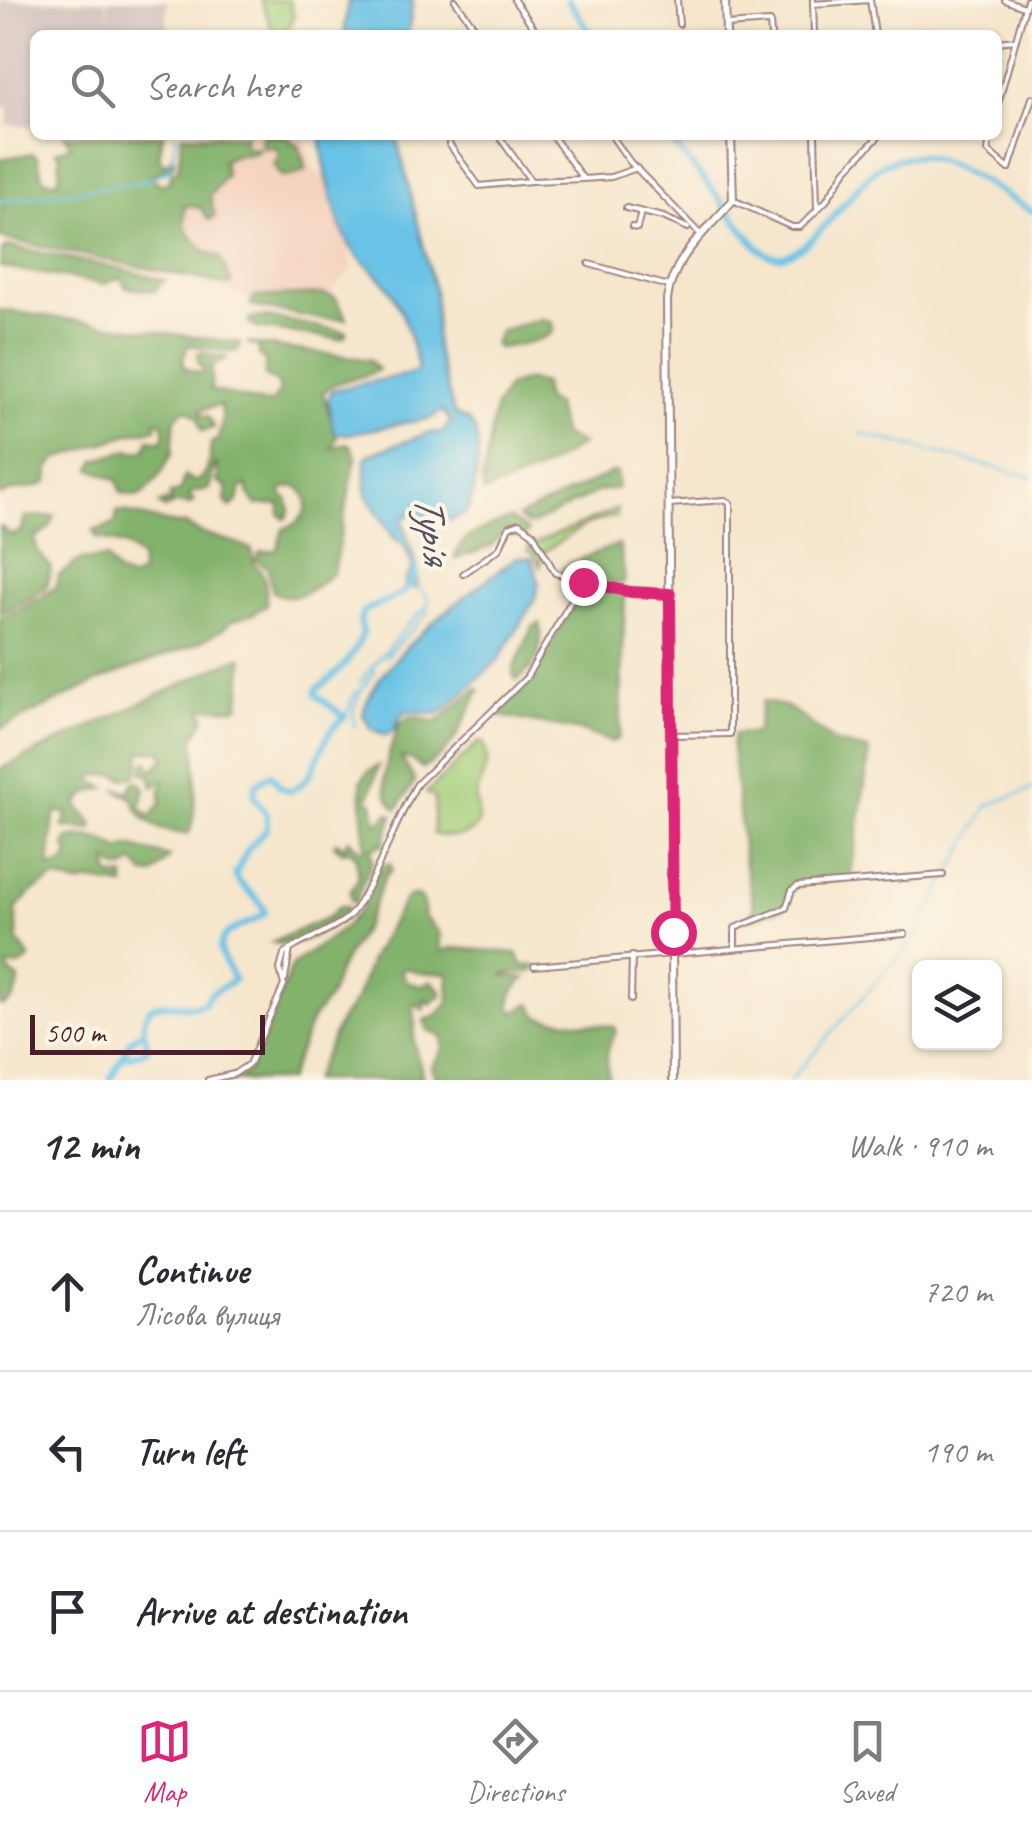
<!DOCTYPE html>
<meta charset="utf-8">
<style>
:root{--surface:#fff;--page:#f2f2f3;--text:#2b2b33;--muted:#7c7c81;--line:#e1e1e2;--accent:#db2777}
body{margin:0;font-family:Caveat,sans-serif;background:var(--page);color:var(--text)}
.controls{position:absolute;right:30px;bottom:30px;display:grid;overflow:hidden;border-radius:15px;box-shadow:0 2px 8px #0004}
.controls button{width:90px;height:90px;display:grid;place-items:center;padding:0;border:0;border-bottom:2px solid var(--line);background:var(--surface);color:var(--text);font:50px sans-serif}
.scale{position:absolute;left:30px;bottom:25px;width:235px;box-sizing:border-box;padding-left:10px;border:5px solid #4a1f2b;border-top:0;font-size:28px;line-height:35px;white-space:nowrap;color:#4a1f2b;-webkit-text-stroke:8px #fcf5e5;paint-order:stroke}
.stop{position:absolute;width:30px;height:30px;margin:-22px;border:8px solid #db2777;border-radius:50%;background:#fff}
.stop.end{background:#db2777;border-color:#fff;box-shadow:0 2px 10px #0008}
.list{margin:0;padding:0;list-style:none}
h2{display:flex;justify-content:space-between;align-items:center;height:130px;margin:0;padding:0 40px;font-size:42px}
h2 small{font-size:32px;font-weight:400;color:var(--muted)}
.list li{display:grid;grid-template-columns:65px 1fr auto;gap:30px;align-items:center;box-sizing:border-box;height:160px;padding:0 40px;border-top:2px solid var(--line)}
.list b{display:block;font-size:38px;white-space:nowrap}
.list p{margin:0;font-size:32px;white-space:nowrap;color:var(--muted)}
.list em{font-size:32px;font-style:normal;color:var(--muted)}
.icon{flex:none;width:55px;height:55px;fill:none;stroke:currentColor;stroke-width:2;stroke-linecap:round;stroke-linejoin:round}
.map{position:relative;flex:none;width:1032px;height:1080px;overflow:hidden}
.search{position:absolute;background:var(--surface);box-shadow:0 2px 8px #0004;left:30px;right:30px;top:30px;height:110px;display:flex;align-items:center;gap:25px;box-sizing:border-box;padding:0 35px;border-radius:15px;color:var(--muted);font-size:38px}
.sheet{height:610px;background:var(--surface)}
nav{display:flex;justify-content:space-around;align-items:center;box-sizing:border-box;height:140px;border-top:2px solid var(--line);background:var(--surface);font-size:28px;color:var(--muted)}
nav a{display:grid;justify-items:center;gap:5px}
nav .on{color:var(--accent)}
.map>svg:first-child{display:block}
</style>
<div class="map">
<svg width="1032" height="1080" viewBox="0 0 1032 1080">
<rect width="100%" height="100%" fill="#fcf5e5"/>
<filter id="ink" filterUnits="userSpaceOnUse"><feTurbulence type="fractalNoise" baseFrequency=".01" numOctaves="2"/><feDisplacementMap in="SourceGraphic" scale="20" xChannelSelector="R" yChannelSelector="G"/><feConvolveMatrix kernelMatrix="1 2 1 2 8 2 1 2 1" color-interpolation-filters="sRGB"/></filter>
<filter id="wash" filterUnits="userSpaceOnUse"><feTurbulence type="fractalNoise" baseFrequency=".0048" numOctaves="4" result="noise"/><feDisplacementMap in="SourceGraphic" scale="40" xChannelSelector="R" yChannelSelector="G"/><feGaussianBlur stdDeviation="2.25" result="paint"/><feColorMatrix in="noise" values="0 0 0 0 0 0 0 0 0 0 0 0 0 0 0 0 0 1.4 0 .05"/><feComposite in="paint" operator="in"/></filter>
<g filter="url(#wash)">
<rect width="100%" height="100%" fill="#f5e6cc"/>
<path fill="#f4d3c0" d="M209 135H303L315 174 324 172 353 267 325 299H251L195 277 181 209 223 181Z"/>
<path fill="#d0c0bc" d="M0 0H106L108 20V0H167L168 29 139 35H35V126L7 125 9 107 0 106Z"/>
<path fill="#a4cf7c" stroke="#777754" stroke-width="2.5" d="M261 0H289L294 16 285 34 272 30Z
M617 509 616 517C592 517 562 540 543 553L540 567 534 553 528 551 529 546Z
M479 742 484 744C492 767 483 771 477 791 474 799 478 808 479 816 480 839 448 838 433 834L435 798 426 793Z"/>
<path fill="#83b26c" stroke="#66684c" stroke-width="2.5" d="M64 135H163L159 157 165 165 173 157 174 162 171 168 149 176 162 185 170 181 171 173 178 170 182 135H246L244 142 248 148 259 147 257 152C245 157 235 152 223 161L226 175 210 196 215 217 209 220 201 208 185 205 184 224 189 234 205 251 220 257 232 283 227 285 0 238V159L33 153 38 158 42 177 48 181 59 180 60 155 56 151 71 146Z
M262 135H289L290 141 299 145 306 170 288 177 281 175 273 163 279 158 277 147 265 148 261 144Z
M8 246 122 269 167 281 161 282 156 291H152L125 287 121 277 104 284 0 267 2 250Z
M323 294 335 297 347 319 316 318 251 306 253 297Z
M0 310 240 343 238 351 232 352 188 345 183 360 185 368 202 374 204 370 198 362V355L201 352 227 358 212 367 211 390 262 403 273 402 279 391 276 382 265 376V361L259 355V347L247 343 370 360 378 370C361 381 336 377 323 393L337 437 332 448 346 443 351 445 356 457 333 572C316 588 296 604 273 592L267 567 256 560 260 552 277 550 283 529C304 524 317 501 297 486L284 488 281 494 287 499 290 511 286 519 280 515V504L257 505 249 495 247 486 241 487 238 501 230 507 225 501 227 488 217 482 219 476 216 462 209 489 192 492 189 496 194 500 190 505 177 503 164 509 159 504 170 501V494L180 491 185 476 196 482C210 474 210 458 211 443L218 439 223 419 220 405 200 410 202 415 208 416 214 428 202 431 198 417 187 409 175 417 172 453 159 476 144 493 136 496 121 493 117 480 91 469 96 460 129 450 137 452 146 449 149 439 163 441 165 431 162 422 156 421V429L132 433 57 459 49 468 48 482C33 491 15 486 0 496Z
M266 317 347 332V335L340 339 258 328 249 324 250 318Z
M541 319 552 322 554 331C540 343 517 345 498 348L494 345 499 331Z
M527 380 543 384 545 400 556 405 562 434 582 444 539 471 484 492 482 483 495 408 508 386Z
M611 473H617L618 488 599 491 533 524H527L518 517Z
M117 511C138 513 167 526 186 524 203 539 231 537 252 550L254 564C268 574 266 589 266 605L253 614 231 621 222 630 191 646 105 678 0 729V617L29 605 56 587 58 576 80 560 106 558 117 573 130 579 141 573V558L126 546 96 537 93 531 115 524Z
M55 516 49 528 34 539 38 552 51 567 47 586 32 598 0 613V526L11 535 21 532 25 517Z
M510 519 528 531 526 535 513 536 506 529 490 547 455 559C458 534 490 527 510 519Z
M619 544 625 578 623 584 595 581 561 571 568 564Z
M584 585 622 591 625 595 620 734 618 739 611 742 582 731 501 716 500 710 533 677Z
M540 623C543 647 539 665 517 680L513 675 514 668 533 627Z
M239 657 243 658 240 704 236 708H202L205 717 193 740C198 754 196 819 189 833 165 835 140 823 133 799L115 789 129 792 134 782 140 781 145 790 140 807 151 817 161 803V789L164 783V780L153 787 151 777 142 773 143 764 148 761 151 771 165 759 161 751H142L136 776 123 779 117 774 93 776 91 780 106 788 89 792 78 802 79 808 92 822V830L63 827 68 814 58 811 54 816 49 868 65 863 69 854 65 846 67 840C83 834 107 839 119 850L129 846 170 857 153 875 145 874 134 862 125 869H118L108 861 109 873 113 877 125 876V886L92 881 77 884 56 878 33 891 16 909 18 941 30 959 19 966H8L9 972 19 979C18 992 15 1003 0 1006V769Z
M477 688 480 690C464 718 455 753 423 768L410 759 401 757 415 781 397 809C372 785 391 752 399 724L411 716 437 722Z
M763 701 788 707 836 743 868 750 869 757 851 875 848 879 805 881 788 891V904L784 907 751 919 754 906 745 866 732 746 734 734 756 733Z
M379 765 368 800 373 803 376 823H380L388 813 393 815 383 844 371 849 372 862 355 903 351 901 350 892 359 877 356 858 351 851 342 852 334 845 336 842 345 846 349 839 362 851 365 849 361 781 369 771Z
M390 863 392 870 385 876 366 924 338 971 330 996 312 1019 288 1080H220L239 1078 248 1071 293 964 340 931 362 908 379 869Z
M411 895 420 897 424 907 423 916 439 932 441 951 452 948 517 953 522 965 535 966 534 971C525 974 510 970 503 975L526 978C515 987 506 998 513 1013L531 1003 537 1015 545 1018 614 1027 616 1032C604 1050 607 1061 609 1080H438L431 1067C438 1056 448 1048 441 1036L428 1030 424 1020 435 1017 449 1002 448 973H420L406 968 401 971 407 982 421 986 431 981 441 990V996L430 1004 424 999V1010L415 1004 413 1007C417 1020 414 1027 414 1040 414 1054 423 1064 422 1080H313L340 1021 357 998 370 960 404 901Z
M340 906H347L346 914C327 929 295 950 272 942L329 917Z"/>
<path fill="#69c3e6" stroke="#5a7188" stroke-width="2.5" d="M348 0H413L408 35H344Z
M320 135H396L435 293 436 348 454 413C461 419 469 418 473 427 483 444 476 500 464 515L451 520 411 513 402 520 417 567V588L405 587V581L413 567 403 543 394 538 366 495V459L368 455 428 433 443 432 451 421 442 411 431 418 347 434 334 433 328 401 332 390 415 373 418 367C411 340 404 311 388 287 378 272 360 263 351 247 334 220 324 166 320 135Z
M517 557 532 558 539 583 534 601 498 660 445 710 437 714 406 711 397 721 395 730 386 735 372 729 363 715C375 658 471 592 517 557Z"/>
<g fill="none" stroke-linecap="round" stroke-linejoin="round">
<path stroke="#69c3e6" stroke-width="2.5" d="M0 201 142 182 169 170 177 135
M860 433 1032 477
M386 656 428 613 427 610
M360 683 371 668
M345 717 355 692 359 693 375 671 371 668 409 624 428 606V598L417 586
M355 726 353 711 359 694
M790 1080 913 940 988 805 1032 789"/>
<path stroke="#69c3e6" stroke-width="6" d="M568 0 592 35
M666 135C686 158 706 181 725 206 737 220 749 241 764 252 801 278 852 184 879 167 889 161 903 157 915 156 951 156 1001 194 1032 211
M124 1057 142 1053 148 1048 144 1032
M110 1080 131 1040 143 1031C145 987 175 1013 204 1004L210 994 234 980C231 971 221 960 220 949 220 927 253 925 265 913 261 896 242 891 235 875L248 849 267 829V815L254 796 255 785 271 774 280 787 290 791C325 774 312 742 345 717L316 695V690C340 672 351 660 363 634L360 620 363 612C381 601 418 596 416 566"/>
</g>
</g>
<g filter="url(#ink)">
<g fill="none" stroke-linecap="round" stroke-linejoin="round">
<defs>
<path id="minor" d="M455 0 480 35
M514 0 539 35
M677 0 679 24
M813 0 814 35
M870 0 875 35
M1005 0 1024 7
M813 4 870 0
M726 25 770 22 771 35
M997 42 1016 40
M997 107 1027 0
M498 135 531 181 583 179
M552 135 583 179 611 177 637 168
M611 135 630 162 700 234
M815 135 817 209
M940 135 988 140
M990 135 988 151 1009 169 1032 98
M449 144 479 186 531 181
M733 200 792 227H800L826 201 846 170 880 135
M626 208 663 217 688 228
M632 227 637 228 641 212
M589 264 669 286
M669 504 725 500 730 503V734L673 735
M463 574 499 549 509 527 519 523 533 533 555 573 631 592 670 594
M735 947V928L786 908 792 890 798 886 943 875
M534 966 905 934
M285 979 290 949
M631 1000 632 956
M208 1080 234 1074 249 1064 284 985 280 969 284 954C303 939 328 933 347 918 368 901 398 814 417 784L526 678 583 581"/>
<path id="tertiary" d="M725 0 726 35
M673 1080 667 299C673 256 707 231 733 200L731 135"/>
</defs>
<use href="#minor" stroke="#a0827c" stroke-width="8"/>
<use href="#tertiary" stroke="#a0827c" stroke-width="10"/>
<use href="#minor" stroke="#fff" stroke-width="4"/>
<use href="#tertiary" stroke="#fff" stroke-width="6"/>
</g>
</g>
<g fill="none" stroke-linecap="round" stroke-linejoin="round" filter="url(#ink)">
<path stroke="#db2777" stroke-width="12" d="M583 582 631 592 670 594 673 932"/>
</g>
<g text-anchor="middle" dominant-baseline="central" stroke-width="8" stroke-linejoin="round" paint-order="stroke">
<g font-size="42" font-style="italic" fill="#535063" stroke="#fcf5e5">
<text transform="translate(433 529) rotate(82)">Турія</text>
</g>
</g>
</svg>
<div class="controls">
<button><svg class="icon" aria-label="layers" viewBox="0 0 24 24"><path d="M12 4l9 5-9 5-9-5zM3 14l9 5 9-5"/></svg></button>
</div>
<div class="scale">500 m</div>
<div class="stop" style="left:673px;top:932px"></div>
<div class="stop end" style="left:583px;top:582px"></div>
<div class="search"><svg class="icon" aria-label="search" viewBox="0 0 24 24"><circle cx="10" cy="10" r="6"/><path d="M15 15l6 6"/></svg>Search here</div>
</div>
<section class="sheet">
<h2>12 min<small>Walk · 910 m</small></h2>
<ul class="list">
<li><svg class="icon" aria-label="ahead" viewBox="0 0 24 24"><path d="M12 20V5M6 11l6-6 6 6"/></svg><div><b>Continue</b><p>Лісова вулиця</p></div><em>720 m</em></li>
<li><svg class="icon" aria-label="left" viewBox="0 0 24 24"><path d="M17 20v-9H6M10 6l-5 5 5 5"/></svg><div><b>Turn left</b></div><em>190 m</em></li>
<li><svg class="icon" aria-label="arrive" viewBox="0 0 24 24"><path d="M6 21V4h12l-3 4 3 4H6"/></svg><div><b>Arrive at destination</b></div></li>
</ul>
</section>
<nav>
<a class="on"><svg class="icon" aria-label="map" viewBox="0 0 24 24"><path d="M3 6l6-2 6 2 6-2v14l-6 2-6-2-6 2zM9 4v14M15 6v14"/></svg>Map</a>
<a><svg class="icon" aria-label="directions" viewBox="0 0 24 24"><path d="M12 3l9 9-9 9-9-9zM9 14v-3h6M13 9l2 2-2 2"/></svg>Directions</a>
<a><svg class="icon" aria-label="saved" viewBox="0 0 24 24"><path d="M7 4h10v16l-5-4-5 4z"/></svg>Saved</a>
</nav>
